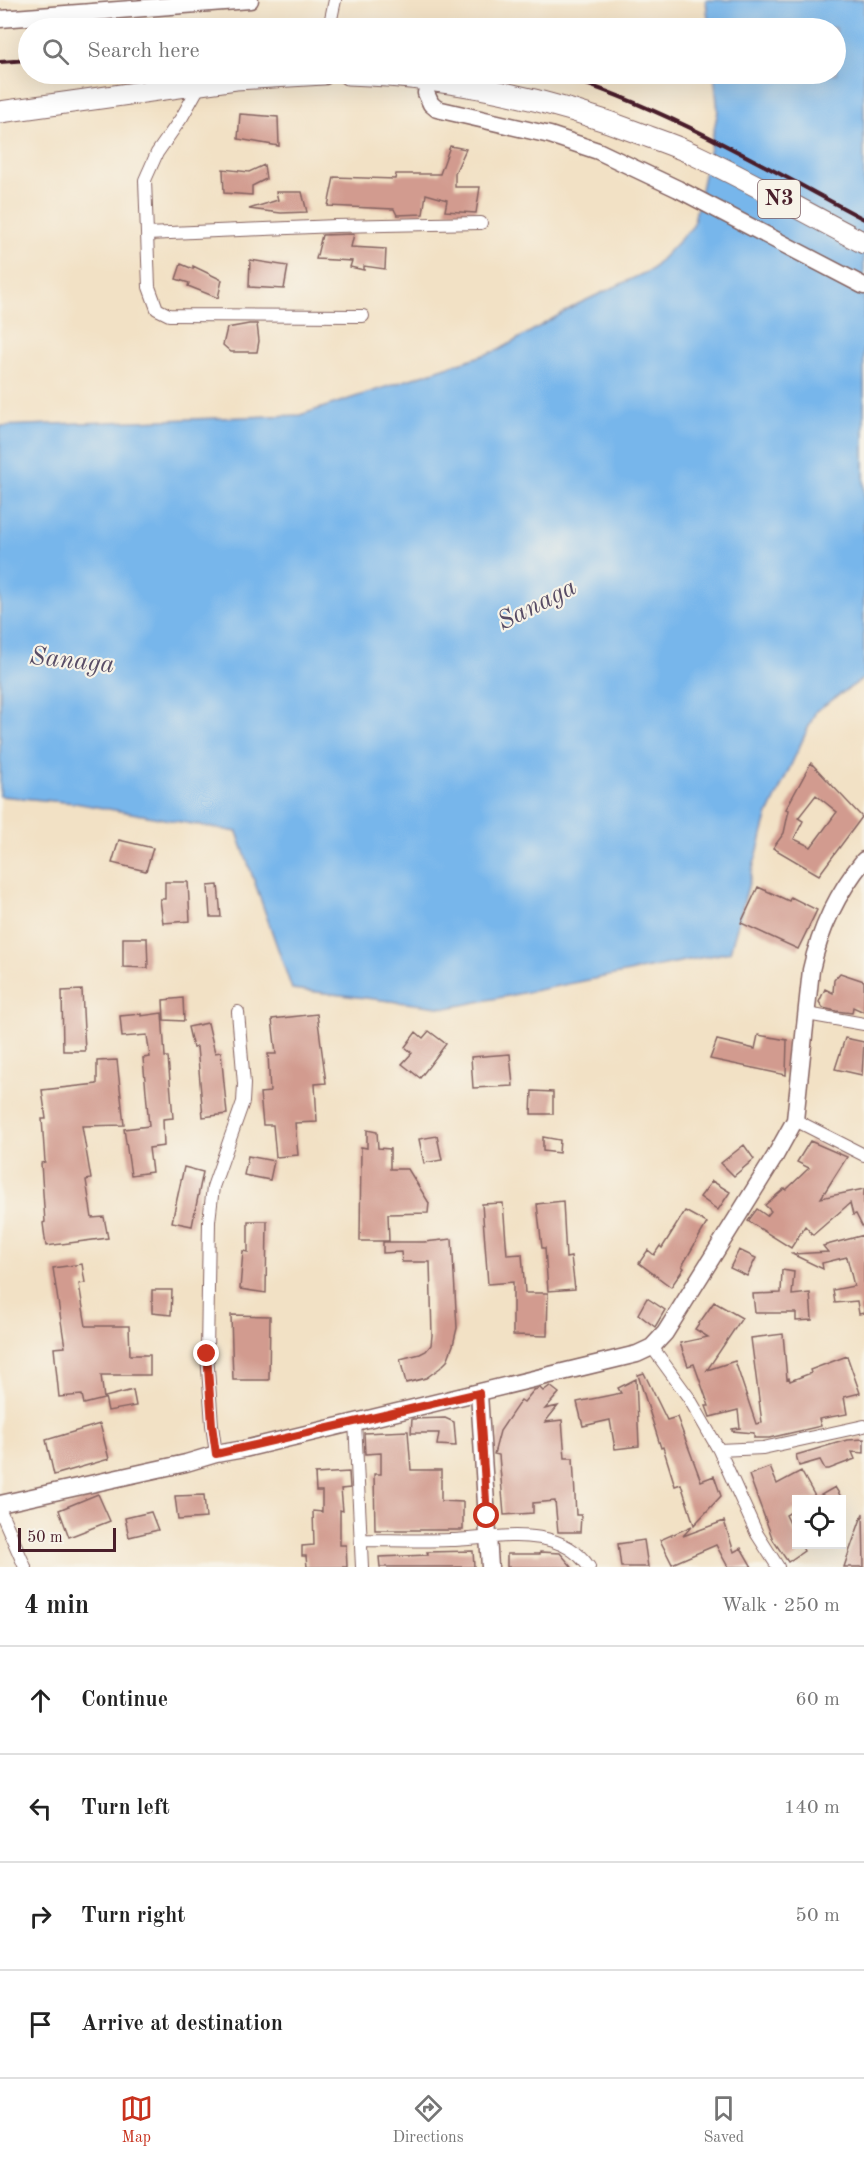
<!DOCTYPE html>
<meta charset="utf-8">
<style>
:root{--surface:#fff;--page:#f6f6f6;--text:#222;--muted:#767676;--line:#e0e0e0;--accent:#c8321e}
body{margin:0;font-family:"Old Standard TT",serif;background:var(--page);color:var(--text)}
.controls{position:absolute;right:18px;bottom:18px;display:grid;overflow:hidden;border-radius:0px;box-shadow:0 6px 24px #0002}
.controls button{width:54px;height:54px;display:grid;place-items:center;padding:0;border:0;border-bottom:2px solid var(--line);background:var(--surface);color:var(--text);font:30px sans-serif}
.scale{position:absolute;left:18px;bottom:15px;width:98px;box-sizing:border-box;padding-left:6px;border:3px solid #4a1f2b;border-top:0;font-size:16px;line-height:21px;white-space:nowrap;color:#4a1f2b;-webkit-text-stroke:4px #f7f3e8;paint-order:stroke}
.stop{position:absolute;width:18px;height:18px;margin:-14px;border:4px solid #c8321e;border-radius:50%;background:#fff}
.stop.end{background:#c8321e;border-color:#fff;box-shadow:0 2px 6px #0008}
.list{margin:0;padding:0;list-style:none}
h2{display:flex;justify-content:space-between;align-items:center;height:78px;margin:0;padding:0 24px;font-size:26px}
h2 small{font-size:20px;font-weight:400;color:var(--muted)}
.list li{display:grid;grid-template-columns:39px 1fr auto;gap:18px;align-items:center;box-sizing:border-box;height:108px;padding:0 24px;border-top:2px solid var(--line)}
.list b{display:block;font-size:22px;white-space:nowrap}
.list em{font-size:20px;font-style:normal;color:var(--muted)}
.icon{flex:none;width:33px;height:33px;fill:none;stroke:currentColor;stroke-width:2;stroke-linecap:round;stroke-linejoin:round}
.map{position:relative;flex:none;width:864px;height:1567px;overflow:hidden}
.search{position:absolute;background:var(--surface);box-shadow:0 6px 24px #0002;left:18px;right:18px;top:18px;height:66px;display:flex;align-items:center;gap:15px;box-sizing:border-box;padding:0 21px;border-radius:33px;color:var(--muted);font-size:22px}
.sheet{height:510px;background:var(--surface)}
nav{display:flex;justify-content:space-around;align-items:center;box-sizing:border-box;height:84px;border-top:2px solid var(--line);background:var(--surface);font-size:16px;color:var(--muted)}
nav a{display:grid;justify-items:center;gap:3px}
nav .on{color:var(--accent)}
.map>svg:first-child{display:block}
</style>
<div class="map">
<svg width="864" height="1567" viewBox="0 0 864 1567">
<rect width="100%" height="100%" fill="#f7f3e8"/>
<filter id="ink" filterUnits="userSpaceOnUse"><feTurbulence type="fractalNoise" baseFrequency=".0167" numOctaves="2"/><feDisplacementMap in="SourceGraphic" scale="12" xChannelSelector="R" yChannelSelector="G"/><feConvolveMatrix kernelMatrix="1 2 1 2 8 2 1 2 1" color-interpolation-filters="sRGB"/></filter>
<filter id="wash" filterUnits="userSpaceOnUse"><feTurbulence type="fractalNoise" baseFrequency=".008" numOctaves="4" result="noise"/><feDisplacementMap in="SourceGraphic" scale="24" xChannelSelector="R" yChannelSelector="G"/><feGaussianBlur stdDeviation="1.35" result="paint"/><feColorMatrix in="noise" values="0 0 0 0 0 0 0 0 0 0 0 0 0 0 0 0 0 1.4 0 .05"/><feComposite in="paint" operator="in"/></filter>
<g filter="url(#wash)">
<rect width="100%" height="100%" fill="#f2e1c5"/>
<path fill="#77b6eb" stroke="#606a8b" stroke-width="1.5" d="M706 0H864V678L816 711 767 817 730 952 447 1008 292 989 237 832 75 803 0 796V426L300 415 499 350 578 304 651 270 693 226 718 111 714 74H836V28H709Z"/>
<g id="blocks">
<path fill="#d29b8f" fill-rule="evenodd" d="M240 114 278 117 279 146 238 139Z
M450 146 466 149 455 173V187H480L476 213 445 211 447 200 426 194 423 214 397 215 394 209 328 206 334 177 395 179 396 174H440Z
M264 165 266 179 252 186V195L224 193 223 169 249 172Z
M276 192H302L307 212 281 213 249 209 278 200Z
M354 234 351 247 386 249 385 269 364 266V270L350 267 352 261 316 259 322 235Z
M250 260 288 266 284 289 249 287Z
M181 264 193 269V266L222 280 218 298 188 286 189 283 176 279Z
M249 324H257L259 341 257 352H231L223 345 227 328Z
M811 763 862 817 819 875 773 848 784 833 789 810 786 809ZM816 795 837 812 811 847 794 839 803 821 798 818Z
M119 840 153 848 146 871 112 863Z
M165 882H188L190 921 163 923 160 899H165Z
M218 885 221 917H210L208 886Z
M758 887 789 901 791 897 817 910 798 949 741 923Z
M123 938H147L148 968 123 967Z
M840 973 864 981V1012L853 1007 852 1013 836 1011 823 1008 819 1002 825 989 833 993 834 980Z
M82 990 85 1051H63L62 991Z
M183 998 184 1021 164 1020 163 1000Z
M162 1013 165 1057H168L173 1118 163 1119 164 1146 149 1148 152 1172 131 1175 124 1129 149 1126 143 1058 150 1057 147 1035 122 1037 120 1016 141 1014V1016Z
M317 1014 326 1083 315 1084 317 1122 295 1123 298 1155 276 1157 273 1125H263L260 1093 270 1092 268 1054H276L272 1019Z
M208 1023 215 1053 221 1052 227 1114 203 1117 197 1047 193 1048 188 1027Z
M429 1031 446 1044 420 1078 402 1064 412 1053 405 1047 416 1032 423 1038Z
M758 1035 787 1040 786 1075 710 1059 717 1040 755 1049Z
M845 1038 864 1042 862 1075 835 1069Z
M510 1054 513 1086 473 1088 471 1057Z
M117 1060 124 1125 82 1126 91 1179 86 1180 92 1218 104 1217 108 1238 46 1246 43 1223 45 1222 41 1163 45 1162 42 1119H46L42 1090 97 1084V1061Z
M532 1091 553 1092V1114H531Z
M367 1130 377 1132 378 1148 390 1149V1169H408L429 1203 428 1213 388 1214 389 1241H360L361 1147 367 1148Z
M437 1136 442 1160 424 1163 419 1139Z
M543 1137 560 1140 559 1153 543 1151Z
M810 1141 847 1157 821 1198 864 1189V1230L856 1214 853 1215 850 1203 813 1235 805 1226 791 1248 748 1221 757 1209 767 1216 771 1211 765 1205 785 1188 786 1190 809 1168 797 1162Z
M744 1145 754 1159 734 1176 721 1163Z
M248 1156 274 1161 270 1180 244 1175Z
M184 1167 203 1172 192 1226 172 1222Z
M712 1181 730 1192 718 1210 700 1197Z
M563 1201 566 1258 571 1257 575 1289 548 1291 545 1248H542L537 1204Z
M503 1203 507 1255 522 1254 525 1293H548L547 1336 513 1335V1282L488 1284 482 1204Z
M685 1211 707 1223 682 1266 684 1268 671 1287 639 1263 648 1250 654 1255 660 1246 662 1248Z
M248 1221H267L266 1293 240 1289 243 1251 248 1252Z
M864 1235V1313L859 1314 857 1301 835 1303 833 1290 854 1286 847 1257 822 1263 823 1269 792 1254 828 1252 823 1246Z
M452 1239 457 1328 453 1345 447 1361 440 1368 426 1378 406 1383 400 1359 420 1354 426 1351 431 1345 432 1335 430 1262H402L401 1252 383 1253V1242H424Z
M739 1250 756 1258 747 1276 730 1268Z
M82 1264 85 1283 79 1284 86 1326H129L130 1355H150V1375H101L104 1399 84 1404 82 1395 59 1397 54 1348 65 1347 53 1268Z
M782 1270 794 1272 792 1295 810 1293 812 1320 796 1321V1313H755L753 1294 781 1293Z
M152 1290H172L171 1315 152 1313Z
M647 1298 665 1310 655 1327 638 1314Z
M714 1302 742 1318 707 1370 735 1361 756 1424 762 1423 751 1338 783 1334 787 1379 789 1378 790 1381 811 1373 810 1370 847 1356 860 1393 844 1397 847 1414 819 1419 821 1426 769 1438H754V1433L732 1431V1429L740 1428 738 1410 710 1417 706 1406H709L694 1364 688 1366 680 1343 708 1337 695 1329Z
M231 1315 270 1316 269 1380H233Z
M644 1373 667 1420 677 1417 701 1481 714 1476 721 1496 694 1525 681 1484 675 1486 663 1447 661 1448 638 1375Z
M636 1379 639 1446 615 1449 610 1420 583 1426 577 1402 621 1393 618 1388Z
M550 1386 559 1393 545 1409 558 1406 545 1422 562 1420 565 1458H573L576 1515H581L580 1532H558L555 1501 533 1503V1513L504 1515 499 1455 494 1454 500 1431 521 1400 524 1402 534 1390 540 1388 543 1391Z
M133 1390 136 1406 108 1411 105 1397Z
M445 1418 454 1422 456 1446 437 1445 439 1433H411L412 1419Z
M100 1424 109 1459 54 1475 46 1440Z
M408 1431 411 1470H441V1501L463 1502V1530H375L374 1474H381V1453L365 1454 364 1433Z
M864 1439V1453L852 1452 855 1459 829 1469H825L820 1460 799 1466 796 1455 847 1440Z
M770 1467 777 1484 801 1471 816 1498 835 1487 843 1500H796V1509L786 1515 796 1536V1545H801L804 1551 788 1562 773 1540 749 1475Z
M349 1472 350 1488 341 1489 343 1511 340 1510V1545H346L347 1567H307L306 1556H302V1546L314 1545 313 1511 322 1512V1491H316L315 1474Z
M98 1494 110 1521 69 1537 59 1510Z
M204 1495 206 1518 178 1520 175 1496Z
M151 1512 158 1530 129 1537 125 1518Z
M863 1513 864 1567H844L848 1555Z
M724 1521 734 1552 741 1548 752 1567H728L716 1545 672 1564 660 1540 692 1526 683 1536Z
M644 1540 648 1567H621L618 1544Z
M473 1551 474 1567H380L379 1557 428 1555 427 1552Z
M540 1552 560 1553 572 1567H507V1554H540Z"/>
</g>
</g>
<g filter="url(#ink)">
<use href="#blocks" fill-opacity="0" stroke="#856361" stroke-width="1.5"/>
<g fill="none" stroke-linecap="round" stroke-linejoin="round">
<defs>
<path id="street" d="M329 28 335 0
M201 83 182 117 157 153 145 180 149 287 157 309 169 315 363 316
M147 234 336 226 481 223
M807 1014 864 1024
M795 1120 864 1155
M652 1347 689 1398 719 1450 757 1534 778 1567
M355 1421 362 1567
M719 1450 763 1448 864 1426
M216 1454 212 1425 207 1354 209 1221 213 1187 243 1102 244 1084 238 1012
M0 1510 25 1567
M361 1540C390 1540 420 1541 450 1540 495 1539 558 1522 589 1567"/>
<path id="secondary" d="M0 19 250 0
M426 93 431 104 437 109 550 135 598 151 678 189 864 286
M479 1393 490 1567
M0 1504 186 1463 216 1454 244 1449 637 1354 652 1347 665 1333 774 1158 795 1120 811 970C820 929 837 893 864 860"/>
<path id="highway" d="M348 74C450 77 549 98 644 135 661 141 679 147 695 155 752 182 808 214 864 243
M0 112 236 79 324 74"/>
</defs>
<use href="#street" stroke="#856361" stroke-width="14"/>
<use href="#secondary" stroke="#856361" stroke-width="19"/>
<use href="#highway" stroke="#856361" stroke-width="23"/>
<use href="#street" stroke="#fff" stroke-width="12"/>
<use href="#secondary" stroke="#fff" stroke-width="16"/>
<use href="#highway" stroke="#fff" stroke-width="21"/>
<path stroke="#4a1f2b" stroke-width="4" d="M0 62 28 60
M556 74C664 107 764 166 864 219"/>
</g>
</g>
<g fill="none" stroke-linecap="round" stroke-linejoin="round" filter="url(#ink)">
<path stroke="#c8321e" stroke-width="8" d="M207 1354 212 1425 216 1454 479 1393 487 1516"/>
</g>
<g text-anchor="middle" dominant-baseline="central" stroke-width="4.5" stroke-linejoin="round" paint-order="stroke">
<rect fill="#f7f3e8" stroke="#7e5f64" stroke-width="1.5" x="758" y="180" width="42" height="38" rx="4.5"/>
<g font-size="22" font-weight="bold" fill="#4a1f2b">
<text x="779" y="199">N3</text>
</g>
<g font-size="26" font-style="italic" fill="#584c65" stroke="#f7f3e8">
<text transform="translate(537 605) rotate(-27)">Sanaga</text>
<text transform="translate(72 661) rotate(6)">Sanaga</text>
</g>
</g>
</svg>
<div class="controls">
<button><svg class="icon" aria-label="locate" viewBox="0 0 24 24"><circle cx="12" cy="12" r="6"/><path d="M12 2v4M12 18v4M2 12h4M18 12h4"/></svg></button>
</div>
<div class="scale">50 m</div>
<div class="stop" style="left:487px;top:1516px"></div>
<div class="stop end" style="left:207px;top:1354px"></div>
<div class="search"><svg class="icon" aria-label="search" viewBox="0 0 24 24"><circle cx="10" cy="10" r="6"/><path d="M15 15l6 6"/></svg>Search here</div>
</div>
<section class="sheet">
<h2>4 min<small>Walk · 250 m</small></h2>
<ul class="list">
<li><svg class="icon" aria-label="ahead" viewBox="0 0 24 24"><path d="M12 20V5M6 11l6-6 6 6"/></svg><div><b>Continue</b></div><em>60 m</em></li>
<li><svg class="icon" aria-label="left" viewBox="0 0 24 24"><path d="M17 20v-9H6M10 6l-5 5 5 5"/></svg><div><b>Turn left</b></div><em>140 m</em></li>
<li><svg class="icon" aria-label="right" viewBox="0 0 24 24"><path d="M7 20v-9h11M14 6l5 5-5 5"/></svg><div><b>Turn right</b></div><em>50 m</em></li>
<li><svg class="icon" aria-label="arrive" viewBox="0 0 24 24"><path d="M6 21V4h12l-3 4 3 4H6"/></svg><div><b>Arrive at destination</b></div></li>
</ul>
</section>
<nav>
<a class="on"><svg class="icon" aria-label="map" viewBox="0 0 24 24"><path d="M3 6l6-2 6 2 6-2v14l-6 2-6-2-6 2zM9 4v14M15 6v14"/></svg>Map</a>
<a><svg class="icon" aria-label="directions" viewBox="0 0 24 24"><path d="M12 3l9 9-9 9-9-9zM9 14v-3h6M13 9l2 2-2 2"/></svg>Directions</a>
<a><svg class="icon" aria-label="saved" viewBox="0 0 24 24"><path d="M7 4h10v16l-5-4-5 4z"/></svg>Saved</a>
</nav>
